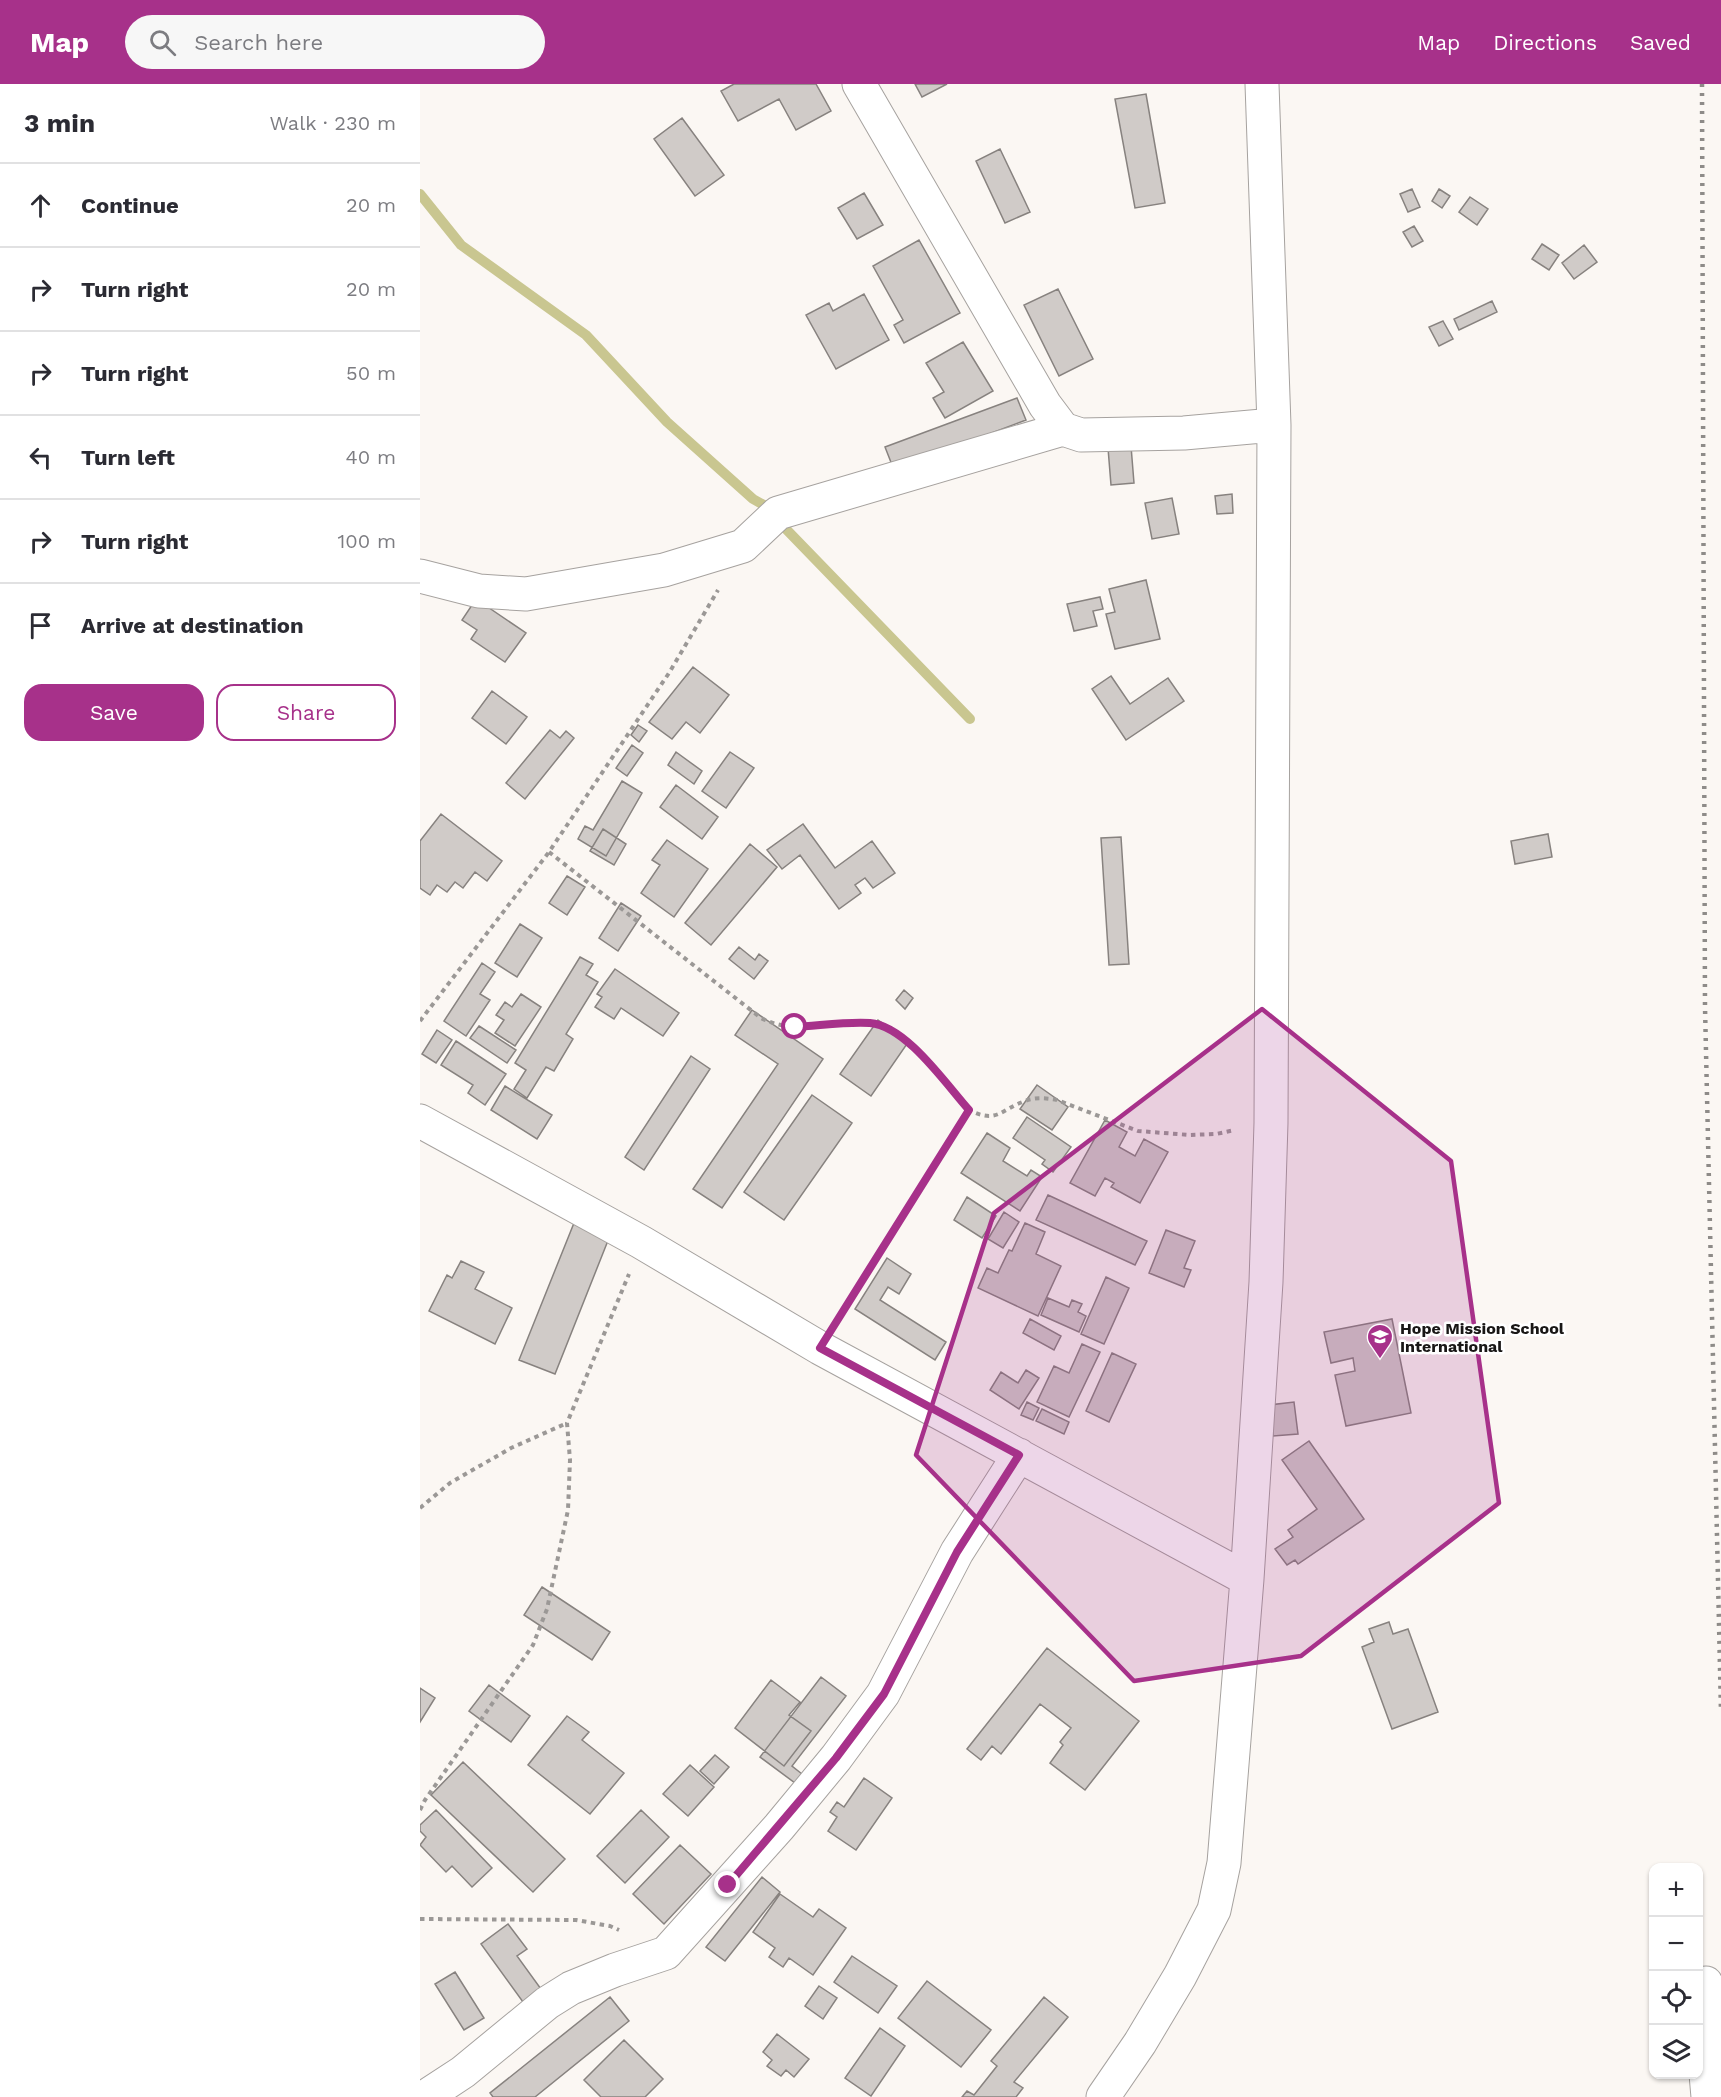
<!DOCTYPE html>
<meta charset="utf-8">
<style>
:root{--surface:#fff;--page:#f7f7f7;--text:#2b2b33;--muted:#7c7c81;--line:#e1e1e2;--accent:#a7318a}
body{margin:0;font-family:"Work Sans",sans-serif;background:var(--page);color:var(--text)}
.controls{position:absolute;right:18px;bottom:18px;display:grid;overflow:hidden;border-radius:12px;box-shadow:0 2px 4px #0004}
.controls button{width:54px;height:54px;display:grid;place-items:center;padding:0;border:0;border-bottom:2px solid var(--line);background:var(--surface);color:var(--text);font:30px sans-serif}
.stop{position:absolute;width:18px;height:18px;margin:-14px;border:4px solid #a7318a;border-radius:50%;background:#fff}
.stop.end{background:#a7318a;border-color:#fff;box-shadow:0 2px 6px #0008}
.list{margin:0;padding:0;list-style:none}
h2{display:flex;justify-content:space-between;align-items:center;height:78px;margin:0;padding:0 24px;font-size:26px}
h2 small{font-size:20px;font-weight:400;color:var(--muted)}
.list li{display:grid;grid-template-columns:39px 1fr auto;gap:18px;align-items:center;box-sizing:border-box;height:84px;padding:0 24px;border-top:2px solid var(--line)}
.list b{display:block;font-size:22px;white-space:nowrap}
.list em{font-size:20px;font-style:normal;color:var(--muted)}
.actions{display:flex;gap:12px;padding:18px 24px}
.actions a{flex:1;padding:14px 0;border:2px solid var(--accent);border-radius:18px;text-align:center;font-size:21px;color:var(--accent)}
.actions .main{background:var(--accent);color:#fff}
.icon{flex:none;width:33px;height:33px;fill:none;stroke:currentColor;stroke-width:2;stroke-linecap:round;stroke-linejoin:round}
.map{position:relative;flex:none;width:1301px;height:2013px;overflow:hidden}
header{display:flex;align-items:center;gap:36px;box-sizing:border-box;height:84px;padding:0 30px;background:var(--accent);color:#fff}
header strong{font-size:28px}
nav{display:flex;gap:33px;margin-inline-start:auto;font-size:21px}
.search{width:420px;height:54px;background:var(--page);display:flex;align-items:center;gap:15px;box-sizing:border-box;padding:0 21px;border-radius:33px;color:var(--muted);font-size:22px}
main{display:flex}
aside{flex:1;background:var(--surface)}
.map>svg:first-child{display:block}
</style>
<header>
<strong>Map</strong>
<div class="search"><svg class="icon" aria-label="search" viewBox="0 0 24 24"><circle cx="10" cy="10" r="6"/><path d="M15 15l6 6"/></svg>Search here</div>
<nav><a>Map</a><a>Directions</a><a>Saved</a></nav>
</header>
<main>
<aside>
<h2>3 min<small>Walk · 230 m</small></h2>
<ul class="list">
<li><svg class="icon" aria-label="ahead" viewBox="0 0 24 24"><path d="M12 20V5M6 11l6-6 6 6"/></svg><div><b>Continue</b></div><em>20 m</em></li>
<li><svg class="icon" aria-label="right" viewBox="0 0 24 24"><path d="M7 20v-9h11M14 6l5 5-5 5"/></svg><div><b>Turn right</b></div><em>20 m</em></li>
<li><svg class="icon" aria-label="right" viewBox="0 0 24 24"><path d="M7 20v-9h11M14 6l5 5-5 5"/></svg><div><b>Turn right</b></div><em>50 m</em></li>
<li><svg class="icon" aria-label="left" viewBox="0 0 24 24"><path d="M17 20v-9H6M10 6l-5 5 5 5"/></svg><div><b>Turn left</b></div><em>40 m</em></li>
<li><svg class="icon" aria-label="right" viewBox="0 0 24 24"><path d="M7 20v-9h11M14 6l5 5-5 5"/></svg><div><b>Turn right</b></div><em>100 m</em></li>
<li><svg class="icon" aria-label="arrive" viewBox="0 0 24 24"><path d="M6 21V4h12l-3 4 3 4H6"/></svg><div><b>Arrive at destination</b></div></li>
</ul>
<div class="actions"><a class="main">Save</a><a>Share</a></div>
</aside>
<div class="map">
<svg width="1301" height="2013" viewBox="0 0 1301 2013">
<rect width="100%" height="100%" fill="#fbf7f3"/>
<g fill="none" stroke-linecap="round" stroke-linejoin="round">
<path stroke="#c9c690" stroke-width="10" d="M0 110 41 161 166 251 247 338 333 415 358 429 364 443 550 635"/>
</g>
<path fill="#d0cbc8" stroke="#87827f" stroke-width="1.5" d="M314 0H396L411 27 376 46 359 15 318 37 301 7Z
M495 0H527L502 13Z
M726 10 745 119 715 124 695 15Z
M262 34 304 91 275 112 234 55Z
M580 65 610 128 585 139 556 77Z
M992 105 1000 123 988 128 980 110Z
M1019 105 1030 112 1022 124 1012 117Z
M444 109 463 141 437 155 418 124Z
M1050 113 1068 125 1057 141 1039 128Z
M994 142 1003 157 992 163 983 148Z
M499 156 540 229 484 259 474 241 483 236 453 182Z
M1122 160 1139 171 1129 186 1112 175Z
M1164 161 1177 178 1154 195 1142 179Z
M638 205 673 275 639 292 604 221Z
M444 210 469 256 416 285 386 231 409 219 413 227Z
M1072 217 1077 228 1039 246 1034 235Z
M1023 237 1033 255 1019 262 1009 243Z
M543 258 573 307 525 334 513 314 524 308 506 279Z
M597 314 606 336 474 386 465 363Z
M711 362 714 399 691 401 688 364Z
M812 410 813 429 797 430 795 412Z
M752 414 759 450 732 455 725 419Z
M726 496 740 555 695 565 686 530 695 528 689 505Z
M680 513 683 525 673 527 677 542 654 547 647 520Z
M56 515 106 549 85 578 51 555 57 546 42 536Z
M273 583 309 611 280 649 266 638 252 655 229 638Z
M691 592 710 620 748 594 764 617 706 656 672 605Z
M72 607 107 633 86 660 52 634Z
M218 641 227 647 219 658 211 651Z
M130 646 140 654 146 647 154 654 105 715 86 699Z
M212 661 223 669 207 692 196 684Z
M256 668 282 687 274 700 248 681Z
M310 668 334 684 306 724 282 707Z
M202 697 222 709 186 772 158 755 165 742 173 746Z
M256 701 298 733 282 755 240 723Z
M21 730 82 777 67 797 55 788 43 804 35 798 27 808 17 801 10 811 0 804V757Z
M383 740 415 784 452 757 475 789 453 804 445 794 435 801 441 809 419 825 380 771 362 785 347 766Z
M183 745 206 760 194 781 170 767Z
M1128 750 1132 773 1095 780 1091 757Z
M701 753 709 880 689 881 681 754Z
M247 756 288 785 254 833 221 809 240 781 232 776Z
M330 760 357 783 291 861 265 839Z
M147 792 165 803 147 831 129 819Z
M201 819 221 832 198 867 179 854Z
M100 840 122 854 97 893 75 879Z
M319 863 335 876 339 870 348 877 334 895 309 875Z
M160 873 173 880 166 891 178 898 146 950 153 955 134 987 126 983 107 1014 94 1005 106 986 95 979Z
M62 879 75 888 60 910 70 916 46 952 24 937Z
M195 885 259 929 243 952 201 924 194 935 175 923 182 913 177 910Z
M484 906 493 914 485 925 476 916Z
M101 910 121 923 95 962 75 949 84 936 76 931 85 918 92 923Z
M332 926 403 975 302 1124 273 1105 358 980 315 951Z
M458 936 489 957 451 1012 420 990Z
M59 942 96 966 87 979 50 954Z
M17 946 32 956 16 979 2 970Z
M36 957 86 990 65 1021 48 1009 53 1001 21 981Z
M271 972 290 985 224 1086 205 1073Z
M617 1001 648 1023 632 1046 600 1025Z
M85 1002 132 1031 117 1055 71 1026Z
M392 1011 432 1039 364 1136 324 1108Z
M607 1033 651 1063 633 1088 622 1080 625 1076 593 1054Z
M685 1036 707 1048 699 1063 715 1072 724 1055 748 1068 720 1119 691 1103 694 1099 685 1094 675 1112 650 1099Z
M567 1049 590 1064 583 1077 607 1092 611 1086 622 1093 600 1127 541 1089Z
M628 1111 727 1157 715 1181 616 1136Z
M547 1113 576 1132 562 1154 534 1136Z
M584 1128 599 1138 583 1164 568 1155Z
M156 1134 191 1149 135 1290 99 1276Z
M605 1139 625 1148 616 1170 641 1182 618 1232 558 1204 567 1184 578 1189 589 1166 592 1167Z
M746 1146 775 1157 764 1184 771 1186 764 1203 729 1189Z
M467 1174 491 1190 479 1210 468 1203 460 1216 526 1258 515 1276 435 1225Z
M41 1177 64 1188 55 1205 92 1224 75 1260 9 1227 27 1191 32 1194Z
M686 1193 709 1204 684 1260 661 1250Z
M628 1214 649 1223 652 1216 662 1220 658 1228 666 1232 659 1248 621 1231Z
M610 1235 641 1252 634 1266 603 1249Z
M972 1235 991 1329 926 1342 915 1291 935 1287 933 1274 911 1279 904 1248Z
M662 1260 680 1268 649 1333 617 1318 634 1282 649 1289Z
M692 1269 716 1280 689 1338 666 1327Z
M606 1286 619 1294 599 1325 570 1306 581 1288 598 1299Z
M607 1318 619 1324 613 1336 601 1331Z
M874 1318 878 1350 853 1352 849 1321Z
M622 1325 649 1338 644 1350 616 1337Z
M889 1357 944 1435 878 1480 875 1476 867 1481 855 1465 873 1453 868 1446 897 1425 862 1376Z
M122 1503 190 1548 172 1576 104 1531Z
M969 1538 973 1550 988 1545 1018 1628 972 1645 942 1563 954 1558 949 1545Z
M627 1564 719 1637 665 1706 630 1679 643 1661 640 1658 651 1644 620 1620 581 1670 572 1662 561 1676 547 1665Z
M401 1593 426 1612 372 1682 382 1690 375 1699 340 1673Z
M351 1596 380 1618 369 1631 391 1647 364 1682 315 1644Z
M69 1601 110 1632 91 1658 49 1627Z
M0 1604 15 1614 0 1638Z
M147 1632 169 1648 162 1656 204 1689 170 1730 108 1681Z
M295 1671 309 1683 294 1700 280 1687Z
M43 1678 145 1775 113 1808 11 1711Z
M270 1681 294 1703 268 1732 243 1710Z
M444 1694 472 1714 436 1766 408 1747 417 1733 410 1728 417 1718 424 1723Z
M16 1726 72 1784 52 1803 32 1782 26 1788 0 1761 6 1753 0 1747V1741Z
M221 1726 249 1753 205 1799 177 1772Z
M260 1761 291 1790 244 1840 213 1810Z
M342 1793 360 1808 305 1877 286 1863Z
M360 1810 393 1833 399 1825 426 1844 393 1891 369 1874 363 1883 349 1873 355 1864 333 1848Z
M88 1840 107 1865 97 1872 121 1905 103 1918 61 1860Z
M432 1872 477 1902 458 1929 414 1898Z
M35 1888 64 1934 44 1946 15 1900Z
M507 1897 571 1946 541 1983 478 1934Z
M399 1902 417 1914 403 1935 385 1922Z
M190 1913 209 1937 115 2013H73L70 2009Z
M624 1913 648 1933 594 1998 603 2004 596 2013H542L547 2007 554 2011 577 1982 571 1977Z
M460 1944 485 1962 451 2012 425 1994Z
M357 1950 389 1975 374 1993 366 1986 361 1992 347 1982 352 1976 343 1968Z
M204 1956 243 1995 225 2013H181L164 1996Z"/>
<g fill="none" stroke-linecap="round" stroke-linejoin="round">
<defs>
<path id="street" d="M439 0 625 321 643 345 661 351 764 349 854 341
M0 492 59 507 106 510 244 486 323 462 358 429 643 345
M0 1037 221 1158 400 1264 827 1495
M1286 1899V1990L1288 2013
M5 2013 43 1988 127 1919 151 1904 195 1886 246 1869 359 1743 416 1674 463 1610 537 1468 599 1371
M683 2013 720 1959 760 1892 794 1826 804 1779 827 1495 846 1198 851 1039 854 341 842 0"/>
</defs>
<use href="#street" stroke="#a6a29f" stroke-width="35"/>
<path stroke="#9b9896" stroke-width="4" stroke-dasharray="4.5 4.5" stroke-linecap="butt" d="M129 768 341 934C368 948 398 942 427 940 440 939 451 938 464 942 493 953 527 1001 549 1026 577 1040 580 1026 605 1017 615 1013 627 1014 637 1016L718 1047 770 1051 796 1050 815 1046
M0 937 129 768 249 589 298 506
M418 1236 549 1026
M0 1424 30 1399 91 1364 147 1339
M0 1726 5 1716 113 1561 127 1525 148 1426 150 1376 147 1339 209 1190
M0 1835 156 1836 190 1842 199 1846"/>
<use href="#street" stroke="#fff" stroke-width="33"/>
<path stroke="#8e8b88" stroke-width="4.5" stroke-dasharray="3 6" stroke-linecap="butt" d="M1282 0 1285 923 1301 1628"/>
</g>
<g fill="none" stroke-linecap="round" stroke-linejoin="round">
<path stroke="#a7318a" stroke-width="8" d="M308 1801 416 1674 464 1610 537 1468 599 1371 400 1264 549 1026C525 999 486 942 450 939 429 937 397 942 375 943"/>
</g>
<path fill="#a7318a" fill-opacity="0.2" stroke="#a7318a" stroke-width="4.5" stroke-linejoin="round" d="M842 925 1031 1077 1079 1419 881 1572 714 1597 496 1371 574 1129Z"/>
<defs>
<symbol id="school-pin" viewBox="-11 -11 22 30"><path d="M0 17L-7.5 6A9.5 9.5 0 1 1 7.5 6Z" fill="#a7318a" stroke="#fff"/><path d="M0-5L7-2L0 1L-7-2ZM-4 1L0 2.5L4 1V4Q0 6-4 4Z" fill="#fff"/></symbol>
</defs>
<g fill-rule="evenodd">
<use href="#school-pin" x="945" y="1238" width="30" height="40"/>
</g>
<g text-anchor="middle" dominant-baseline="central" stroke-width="5" stroke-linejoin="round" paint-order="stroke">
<g font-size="16" font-weight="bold" fill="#191716" stroke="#fff" text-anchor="start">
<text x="980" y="1244">Hope Mission School<tspan x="980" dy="18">International</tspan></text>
</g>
</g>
</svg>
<div class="controls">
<button>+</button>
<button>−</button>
<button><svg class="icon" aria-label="locate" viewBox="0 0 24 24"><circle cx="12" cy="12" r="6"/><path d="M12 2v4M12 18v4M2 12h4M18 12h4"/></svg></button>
<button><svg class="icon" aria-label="layers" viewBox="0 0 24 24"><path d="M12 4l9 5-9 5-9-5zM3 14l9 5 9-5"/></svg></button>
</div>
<div class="stop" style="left:375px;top:943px"></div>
<div class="stop end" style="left:308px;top:1801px"></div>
</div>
</main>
